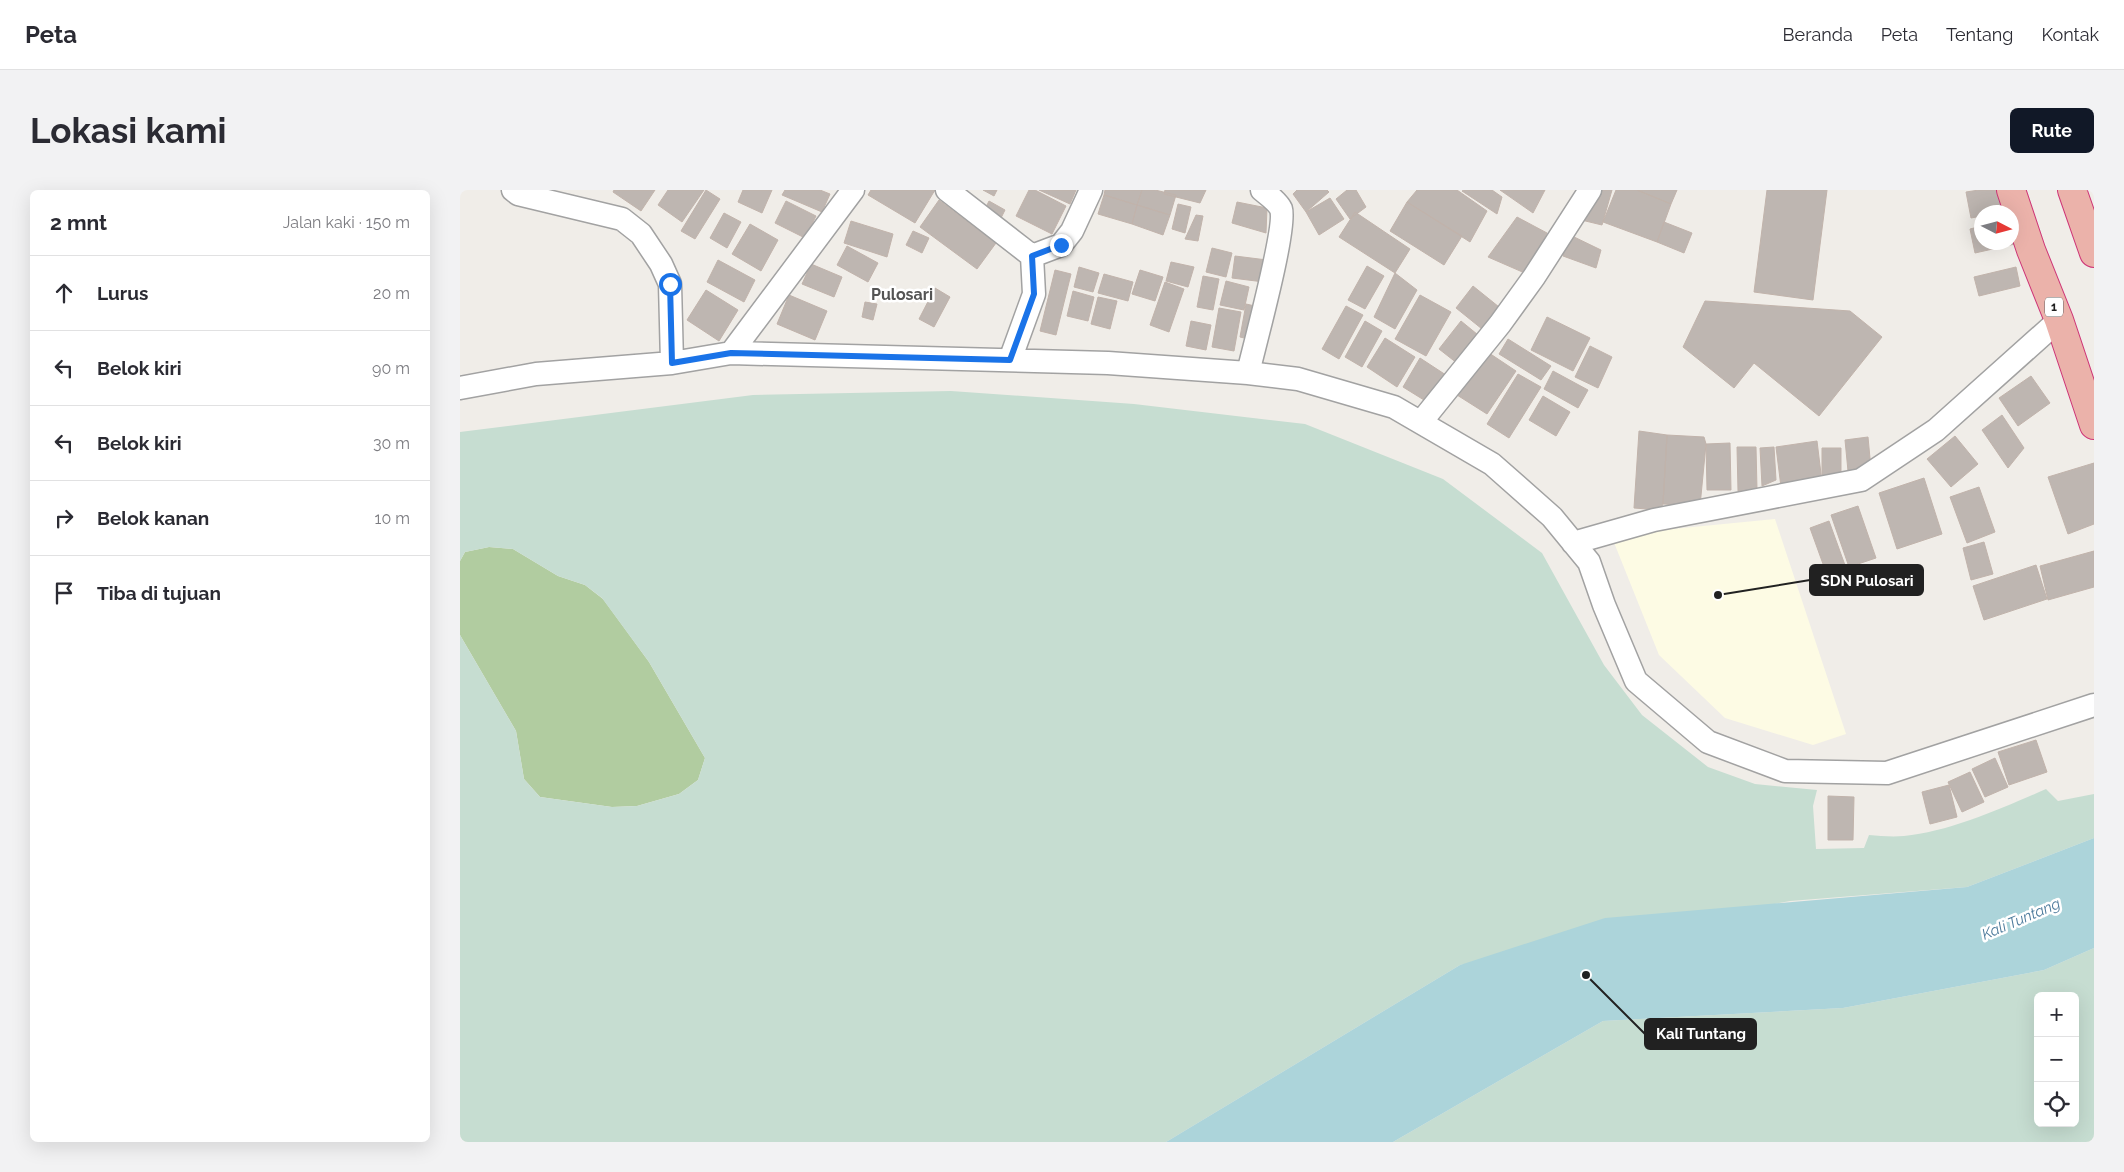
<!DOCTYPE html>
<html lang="id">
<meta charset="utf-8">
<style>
:root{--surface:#fff;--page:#f2f2f3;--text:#2b2b33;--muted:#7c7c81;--line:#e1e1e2;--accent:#111827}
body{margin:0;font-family:Raleway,sans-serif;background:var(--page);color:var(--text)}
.controls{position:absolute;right:15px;bottom:15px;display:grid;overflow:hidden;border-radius:8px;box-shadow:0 5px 20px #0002}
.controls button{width:45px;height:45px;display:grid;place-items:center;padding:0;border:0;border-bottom:1px solid var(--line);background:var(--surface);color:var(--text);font:25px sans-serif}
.compass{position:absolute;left:1514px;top:15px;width:45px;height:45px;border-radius:50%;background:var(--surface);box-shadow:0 5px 20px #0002;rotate:96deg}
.stop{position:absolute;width:15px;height:15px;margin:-11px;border:4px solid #1a73e8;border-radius:50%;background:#fff}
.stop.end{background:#1a73e8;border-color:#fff;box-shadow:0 1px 5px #0008}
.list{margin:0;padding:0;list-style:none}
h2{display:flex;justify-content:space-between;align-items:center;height:65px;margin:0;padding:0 20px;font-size:21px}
h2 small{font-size:16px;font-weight:400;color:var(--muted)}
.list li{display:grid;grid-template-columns:32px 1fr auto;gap:15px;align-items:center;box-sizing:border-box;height:75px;padding:0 20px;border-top:1px solid var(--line)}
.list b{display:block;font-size:19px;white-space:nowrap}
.list em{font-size:16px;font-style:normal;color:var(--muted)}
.icon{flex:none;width:28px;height:28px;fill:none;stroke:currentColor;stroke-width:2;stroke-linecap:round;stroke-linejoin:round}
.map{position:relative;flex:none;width:1634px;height:952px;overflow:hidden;border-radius:8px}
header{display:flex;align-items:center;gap:30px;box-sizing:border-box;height:70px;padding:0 25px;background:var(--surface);border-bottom:1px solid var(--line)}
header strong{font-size:24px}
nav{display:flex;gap:28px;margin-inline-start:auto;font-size:18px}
.intro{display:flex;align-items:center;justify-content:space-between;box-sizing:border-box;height:120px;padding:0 30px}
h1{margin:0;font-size:35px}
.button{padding:12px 22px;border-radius:8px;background:var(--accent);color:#fff;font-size:18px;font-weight:700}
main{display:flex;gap:30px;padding:0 30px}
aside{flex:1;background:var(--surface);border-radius:8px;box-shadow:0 5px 20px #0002}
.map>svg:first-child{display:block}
</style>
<header>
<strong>Peta</strong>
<nav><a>Beranda</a><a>Peta</a><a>Tentang</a><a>Kontak</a></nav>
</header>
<div class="intro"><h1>Lokasi kami</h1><a class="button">Rute</a></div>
<main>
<aside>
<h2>2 mnt<small>Jalan kaki · 150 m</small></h2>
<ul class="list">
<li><svg class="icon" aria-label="ahead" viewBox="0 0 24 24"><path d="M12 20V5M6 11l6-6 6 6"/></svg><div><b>Lurus</b></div><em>20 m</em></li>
<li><svg class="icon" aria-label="left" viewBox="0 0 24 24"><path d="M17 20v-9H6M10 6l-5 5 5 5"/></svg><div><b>Belok kiri</b></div><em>90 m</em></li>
<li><svg class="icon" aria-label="left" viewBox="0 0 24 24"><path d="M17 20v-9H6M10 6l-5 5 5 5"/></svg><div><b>Belok kiri</b></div><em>30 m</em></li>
<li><svg class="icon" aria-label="right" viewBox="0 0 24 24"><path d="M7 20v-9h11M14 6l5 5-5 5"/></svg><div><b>Belok kanan</b></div><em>10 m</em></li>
<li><svg class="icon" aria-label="arrive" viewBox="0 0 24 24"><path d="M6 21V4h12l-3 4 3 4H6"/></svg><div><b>Tiba di tujuan</b></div></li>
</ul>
</aside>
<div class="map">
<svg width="1634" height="952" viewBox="0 0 1634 952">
<rect width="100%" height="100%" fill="#f0ede8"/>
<path fill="#fdfbe4" d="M1315 329 1386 544 1353 555 1265 528 1199 465 1151 345Z"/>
<path fill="#b1cca0" d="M29 357 53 359 98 386 125 395 143 409 189 472 245 568 238 590 219 604 177 616 152 617 80 607 64 589 56 541 0 445V371L5 362Z"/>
<path fill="#c6ddd1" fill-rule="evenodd" d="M491 201 674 214 845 234 983 289 1082 363 1144 475 1182 525 1248 577 1295 594 1357 600 1353 616 1356 659 1404 658 1409 645C1420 646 1432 647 1444 646 1489 642 1545 617 1586 599L1598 611 1634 604V648L1507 697 1330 711 1000 775 706 952H0V445L56 541 64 589 80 607 152 617 177 616 219 604 238 590 245 568 189 472 142 408 125 395 98 386 53 359 29 357 5 362 0 371V242L293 205Z
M1634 758V952H933L1143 831 1383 818 1584 780ZM1578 806H1615V933H1578Z"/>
<path fill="#acd4da" d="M1634 648V758L1584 780 1383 818 1143 831 933 952H706L1000 775 1145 728 1507 697Z"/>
<path fill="#beb6b1" stroke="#c1b3ab" d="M154 0H195L181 21 153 2Z
M208 0H244L222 32 198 15Z
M246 0 260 9 235 49 221 41Z
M283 0H312L302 23 278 12Z
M325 0H360L370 4 362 22 322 5Z
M411 0H475L455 33 408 5Z
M523 0H537L534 6Z
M569 0H575L606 16 592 44 556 26Z
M579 0H616L610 14Z
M645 0H682L677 15 644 5Z
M682 0H695L716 5 710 25 677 15Z
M705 0H746L740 13 704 4Z
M837 0H867L869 2 846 22 833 4Z
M887 0H896L906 17 890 29 876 9Z
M957 0H997L1027 21 1010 52 947 12Z
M1004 0H1032L1042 7 1037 24 1002 1Z
M1040 0H1085L1073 23Z
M1124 0H1152L1142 35 1113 28Z
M1156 0H1177L1211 14 1197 52 1143 32Z
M1177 0H1217L1211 14Z
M1307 0H1367L1353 110 1294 102Z
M1519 0H1545L1549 21 1522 22V26L1511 28 1506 2Z
M644 5 677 15 672 34 638 24Z
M870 8 884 29 859 45 846 22Z
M479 10 536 53 517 79 460 37Z
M326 11 356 26 345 48 315 33Z
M529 11 545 20 540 30 524 21Z
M777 12 807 18 806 43 772 33Z
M947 12 1002 46 984 75 930 41Z
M718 14 731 17 725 43 712 39Z
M677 15 710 25 703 45 672 34Z
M895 22 950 59 935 83 879 47Z
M264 23 281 32 267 58 250 48Z
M736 25 743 26 738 51 725 49Z
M1057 27 1087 43 1067 84 1028 67Z
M391 31 433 44 427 67 384 53Z
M1204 32 1232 43 1224 63 1197 52Z
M290 34 318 50 301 81 272 64Z
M1522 36V52H1552V38L1555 54 1515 63 1510 39Z
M453 41 469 48 462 63 446 55Z
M1110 45 1141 60 1136 78 1103 66Z
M387 56 418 73 408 92 377 75Z
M752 58 772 63 766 87 746 82Z
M775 66 807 70 804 92 772 88Z
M258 70 295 90 284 112 247 92Z
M711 72 734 77 728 97 706 91Z
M351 74 382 87 374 107 342 94Z
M907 76 924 86 905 119 888 110Z
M619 77 639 83 633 102 614 97Z
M1556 77 1560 96 1519 106 1514 87Z
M595 80 611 84 596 145 580 141Z
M680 80 703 87 695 111 672 104Z
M935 83 957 100 935 139 914 127Z
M644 84 673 92 668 111 638 103Z
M743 86 759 89 753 120 737 117Z
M766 91 789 97 784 120 760 115Z
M705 92 724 99 709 142 690 135Z
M1013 96 1044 121 1027 143 996 118Z
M475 98 490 107 474 137 459 129Z
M246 100 278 120 259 151 227 130Z
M613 101 634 107 628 131 607 126Z
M329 105 367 121 355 150 317 134Z
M960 105 991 122 966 166 935 149Z
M638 107 657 111 650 139 631 134Z
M1245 111 1390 121 1422 147 1359 226 1294 173 1274 198 1223 157Z
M405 112 417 114 413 130 402 127Z
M786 114 804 118 797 151 780 147Z
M886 116 903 125 879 169 862 159Z
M759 118 781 122 774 161 752 157Z
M1087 127 1130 148 1113 181 1071 160Z
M731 131 751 135 746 160 726 156Z
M905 131 922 141 902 177 885 167Z
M1001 131 1023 149 1002 177 979 159Z
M925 148 955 167 937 197 907 177Z
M1048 149 1091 176 1081 190 1039 164Z
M1130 156 1152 167 1138 198 1115 187Z
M1026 161 1056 181 1027 224 997 205Z
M960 168 989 187 972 215 943 197Z
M1093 181 1128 200 1118 218 1084 199Z
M1058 184 1081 197 1049 248 1027 234Z
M1571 186 1590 213 1558 236 1539 208Z
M1083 206 1110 222 1096 246 1069 230Z
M1542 225 1564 258 1548 278 1522 240Z
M1179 241 1207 245 1203 314 1200 320 1174 318Z
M1207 245 1244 247 1246 254 1240 316 1203 314Z
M1495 246 1518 274 1491 297 1467 269Z
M1408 247 1411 279 1388 281 1385 250Z
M1357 251 1362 292 1321 297 1316 257Z
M1270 253 1271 300H1247L1246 254Z
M1277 257H1296L1297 300 1278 301Z
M1314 257 1316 290 1302 296 1300 258Z
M1362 258H1381V287L1362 292Z
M1634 273V334L1608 344 1588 287Z
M1464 288 1482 344 1437 359 1419 303Z
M1519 297 1535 342 1507 353 1490 307Z
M1398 316 1416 368 1389 377 1371 325Z
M1369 331 1386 378 1367 385 1350 338Z
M1524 352 1533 384 1511 390 1503 358Z
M1634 361V397L1588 410 1580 376Z
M1576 375 1587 409 1524 430 1513 396Z
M1576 550 1587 582 1549 595 1538 562Z
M1535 568 1548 597 1525 607 1512 579Z
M1510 582 1524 612 1502 622 1488 592Z
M1489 595 1497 627 1470 634 1462 602Z
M1368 606 1394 607 1393 650H1368Z"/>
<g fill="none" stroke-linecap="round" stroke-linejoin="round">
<defs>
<path id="minor" d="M53 0 58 4 162 29 181 44 201 74 210 94 212 173
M487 0 572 66 574 104 550 170
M572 66 601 55 612 41 631 0
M271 163 393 0
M788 183C794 157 827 37 821 19 818 12 808 5 802 0
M0 198 76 184 212 173 271 163 648 173 788 183 838 189 934 217 1032 274 1092 327 1129 372 1144 415 1176 491 1248 552 1325 581 1427 583 1634 515
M961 232 1040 134 1074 87 1130 0
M1113 353 1194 330 1401 290 1476 240 1599 130"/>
<path id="trunk" d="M1551 0 1571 60 1599 130 1634 235
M1612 0 1634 63"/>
</defs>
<use href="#minor" stroke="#a2a2a2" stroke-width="25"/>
<use href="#trunk" stroke="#ce3577" stroke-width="30"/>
<use href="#minor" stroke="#fff" stroke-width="22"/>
<use href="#trunk" stroke="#ebb2aa" stroke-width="28"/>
</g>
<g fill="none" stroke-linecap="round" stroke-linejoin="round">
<path stroke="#1a73e8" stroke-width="6" d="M210 94 212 173 271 163 550 170 574 104 572 66 601 55"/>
</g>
<g text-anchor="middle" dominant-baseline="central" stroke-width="5" stroke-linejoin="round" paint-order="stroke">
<rect fill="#fff" stroke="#646464" stroke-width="1" x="1585" y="107.5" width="18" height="19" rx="4"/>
<g font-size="12" font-weight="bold" fill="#212121">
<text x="1594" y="117">1</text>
</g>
<g font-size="15" font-style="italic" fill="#4c7a9b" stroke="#fff">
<text transform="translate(1561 729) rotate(-23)">Kali Tuntang</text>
</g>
<g font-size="16" font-weight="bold" fill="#545454" stroke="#fff">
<text x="442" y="104">Pulosari</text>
</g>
</g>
<path fill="none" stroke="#212121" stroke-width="2" d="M1258 405L1350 390M1126 785L1185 844"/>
<g fill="#212121" stroke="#fff" stroke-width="2">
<circle cx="1258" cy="405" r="5"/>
<circle cx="1126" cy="785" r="5"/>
</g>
<g fill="#212121" stroke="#212121" stroke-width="2">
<rect x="1350" y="375" width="113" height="30" rx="5"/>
<rect x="1185" y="829" width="111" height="30" rx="5"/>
</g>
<g font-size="15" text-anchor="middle" font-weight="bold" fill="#fff">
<text x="1407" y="396">SDN Pulosari</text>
<text x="1241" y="849">Kali Tuntang</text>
</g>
</svg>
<div class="controls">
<button>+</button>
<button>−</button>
<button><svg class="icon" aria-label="locate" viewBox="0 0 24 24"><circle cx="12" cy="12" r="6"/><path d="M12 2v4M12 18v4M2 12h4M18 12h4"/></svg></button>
</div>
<svg class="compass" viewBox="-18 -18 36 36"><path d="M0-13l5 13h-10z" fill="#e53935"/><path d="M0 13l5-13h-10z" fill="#7c7c81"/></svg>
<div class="stop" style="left:210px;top:94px"></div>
<div class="stop end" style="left:601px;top:55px"></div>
</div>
</main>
